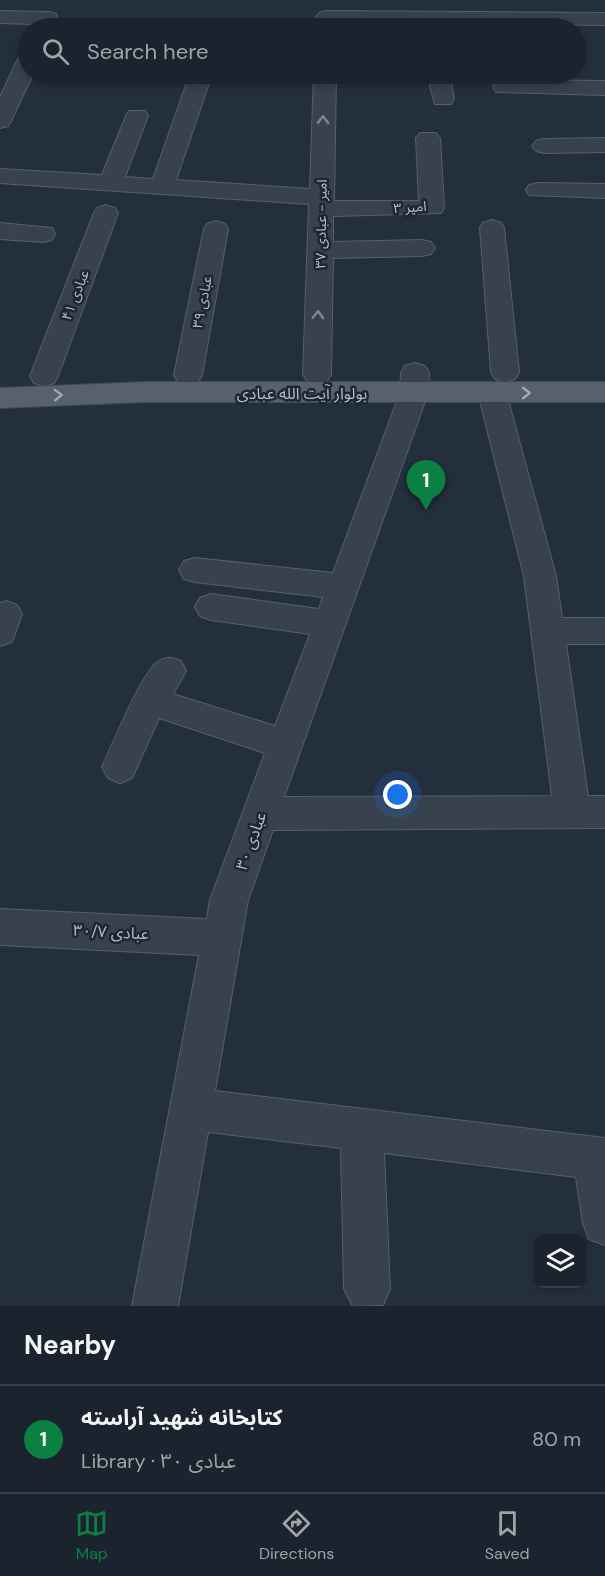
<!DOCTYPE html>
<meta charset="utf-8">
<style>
:root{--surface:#1b232e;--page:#242b36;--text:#f1f3f6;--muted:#a0a4aa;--line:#39404a;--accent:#0b8043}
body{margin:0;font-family:"DM Sans","Noto Sans Arabic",sans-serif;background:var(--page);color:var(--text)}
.controls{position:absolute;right:18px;bottom:18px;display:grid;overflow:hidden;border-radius:12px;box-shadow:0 3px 9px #0003}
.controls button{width:54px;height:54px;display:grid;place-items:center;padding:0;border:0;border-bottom:2px solid var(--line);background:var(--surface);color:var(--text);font:30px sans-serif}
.you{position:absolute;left:398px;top:795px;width:21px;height:21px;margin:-15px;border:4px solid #fff;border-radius:50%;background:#1a73e8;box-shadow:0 0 0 9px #1a73e833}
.badge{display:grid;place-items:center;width:39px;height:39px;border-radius:50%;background:var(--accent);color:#fff;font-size:20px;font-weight:700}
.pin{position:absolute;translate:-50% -50px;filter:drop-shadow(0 2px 3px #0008)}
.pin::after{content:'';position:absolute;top:32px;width:21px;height:18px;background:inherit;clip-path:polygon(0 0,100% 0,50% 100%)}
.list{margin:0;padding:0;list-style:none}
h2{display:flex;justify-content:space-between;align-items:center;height:78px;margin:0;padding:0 24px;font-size:26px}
h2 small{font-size:20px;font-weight:400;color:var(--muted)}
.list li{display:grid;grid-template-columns:39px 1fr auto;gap:18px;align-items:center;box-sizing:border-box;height:108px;padding:0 24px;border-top:2px solid var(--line)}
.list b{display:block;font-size:22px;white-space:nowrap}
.list p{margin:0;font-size:20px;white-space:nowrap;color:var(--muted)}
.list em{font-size:20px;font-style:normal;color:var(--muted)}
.icon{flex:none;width:33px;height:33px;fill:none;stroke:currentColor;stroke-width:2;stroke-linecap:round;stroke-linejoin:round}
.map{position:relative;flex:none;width:605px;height:1306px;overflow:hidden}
.search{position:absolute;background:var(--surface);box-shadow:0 3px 9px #0003;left:18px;right:18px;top:18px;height:66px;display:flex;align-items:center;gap:15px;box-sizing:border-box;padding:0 21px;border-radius:33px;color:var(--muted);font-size:22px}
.sheet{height:186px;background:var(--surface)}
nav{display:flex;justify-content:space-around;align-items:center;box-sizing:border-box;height:84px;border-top:2px solid var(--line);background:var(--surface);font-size:16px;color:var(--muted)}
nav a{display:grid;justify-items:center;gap:3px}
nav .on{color:var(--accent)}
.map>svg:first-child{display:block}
</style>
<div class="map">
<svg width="605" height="1306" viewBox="0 0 605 1306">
<rect width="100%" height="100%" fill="#242f3e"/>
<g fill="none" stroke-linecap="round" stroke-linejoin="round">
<defs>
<path id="minor" d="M0 11 49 12 56 14 58 20 100 24 103 28H37L35 24 0 23Z
M326 11 605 13V25L319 21 316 17 319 13Z
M28 55V74H33L11 121 8 126 0 128V97L17 61 20 56Z
M110 74H132C127 82 121 82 112 80Z
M190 74H212L176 180 310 189 314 74H336L334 201H419L416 138 420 133H436L440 138 444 208 441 213 333 216V242L422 240 431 242 435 248 431 254 422 256 333 258 331 374 327 381 317 384 307 381 303 374 309 204 0 183V169L102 175 126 116 129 111H145L148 116 125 177 153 179Z
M427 74H449L454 99 451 104H435Z
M504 80 605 81V95L496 92 493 87 496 82Z
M605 138V152L544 153 536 151 532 146 536 141 544 139Z
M538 183 605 184V198L529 195 526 190 529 185Z
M106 205 115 208 118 213 58 376 54 383 44 386 34 383 30 376 94 213 97 208Z
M492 220 501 223 504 228 519 372 515 379 505 382 495 379 491 372 480 228 483 223Z
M216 221 225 224 228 229 202 375 198 382 188 385 178 382 174 375 204 229 207 224Z
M0 223 52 228 55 234 52 240 43 242 0 239Z
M415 363 425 366 429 373 428 393 284 797 552 796 524 576 478 393 482 386 492 383 502 386 506 393 556 576 562 618H605V644H566L588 796H605V828L273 830 248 900 215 1091 605 1138V1245L589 1239 583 1223 576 1177 384 1153 390 1289 383 1305 353 1306 344 1289 341 1148 208 1132 178 1306H132L199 955 0 945V909L207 919 210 900 265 753 159 718 132 778 120 783 108 778 102 767C112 746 142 671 159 661 167 656 173 658 181 661L186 671 173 694 275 726 310 634 211 620 200 616 195 607 200 598 211 594 319 609 323 597 195 582 184 579 179 570 184 561 195 558 333 573 400 393 401 373 405 366Z
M6 601 17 605 22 614 12 642 0 646V603Z"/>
<path id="major" d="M146 382H605V402H146L0 408V388Z"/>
</defs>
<use href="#minor" stroke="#565f6c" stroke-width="2"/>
<use href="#major" stroke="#414a57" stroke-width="2"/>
<use href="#minor" fill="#38414e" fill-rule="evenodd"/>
<use href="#major" fill="#56606e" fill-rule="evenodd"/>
</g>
<defs><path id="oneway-chevron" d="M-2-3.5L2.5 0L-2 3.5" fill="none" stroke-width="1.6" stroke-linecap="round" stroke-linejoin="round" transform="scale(1.5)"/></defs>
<g stroke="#7c8592">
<use href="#oneway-chevron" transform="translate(323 120) rotate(-89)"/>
<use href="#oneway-chevron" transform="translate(318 315) rotate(-88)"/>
</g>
<g stroke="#a1aab7">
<use href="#oneway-chevron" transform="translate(526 393)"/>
<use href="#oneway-chevron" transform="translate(58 395) rotate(-2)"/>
</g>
<g text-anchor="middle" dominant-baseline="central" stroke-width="5" stroke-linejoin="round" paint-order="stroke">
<g font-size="14" fill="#b4bcc9" stroke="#1d2633">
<text transform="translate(410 207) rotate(-4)">امیر ۳</text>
<text transform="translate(321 224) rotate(-89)">امیر - عبادی ۳۷</text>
<text transform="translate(75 295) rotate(-69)">عبادی ۴۱</text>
<text transform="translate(202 302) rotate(-79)">عبادی ۳۹</text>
</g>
<g font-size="16" fill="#b4bcc9" stroke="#1d2633">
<text x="302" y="393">بولوار آیت الله عبادی</text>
<text transform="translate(251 841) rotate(-70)">عبادی ۳۰</text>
<text transform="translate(111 932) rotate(3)">عبادی ۳۰/۷</text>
</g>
</g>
</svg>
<div class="controls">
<button><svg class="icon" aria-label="layers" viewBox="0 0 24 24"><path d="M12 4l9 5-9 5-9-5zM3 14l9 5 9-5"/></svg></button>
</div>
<div class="you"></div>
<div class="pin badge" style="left:426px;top:510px">1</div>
<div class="search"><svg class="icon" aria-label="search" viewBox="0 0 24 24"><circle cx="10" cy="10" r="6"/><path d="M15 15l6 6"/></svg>Search here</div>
</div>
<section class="sheet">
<h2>Nearby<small></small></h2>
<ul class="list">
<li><span class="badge">1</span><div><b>کتابخانه شهید آراسته</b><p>Library · عبادی ۳۰</p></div><em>80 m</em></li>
</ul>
</section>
<nav>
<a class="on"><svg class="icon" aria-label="map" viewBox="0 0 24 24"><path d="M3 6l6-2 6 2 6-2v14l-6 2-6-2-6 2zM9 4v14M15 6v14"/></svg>Map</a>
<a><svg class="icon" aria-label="directions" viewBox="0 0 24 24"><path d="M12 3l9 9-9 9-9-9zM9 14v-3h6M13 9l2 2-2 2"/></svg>Directions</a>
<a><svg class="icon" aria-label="saved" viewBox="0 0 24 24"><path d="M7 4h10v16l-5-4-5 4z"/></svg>Saved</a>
</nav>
